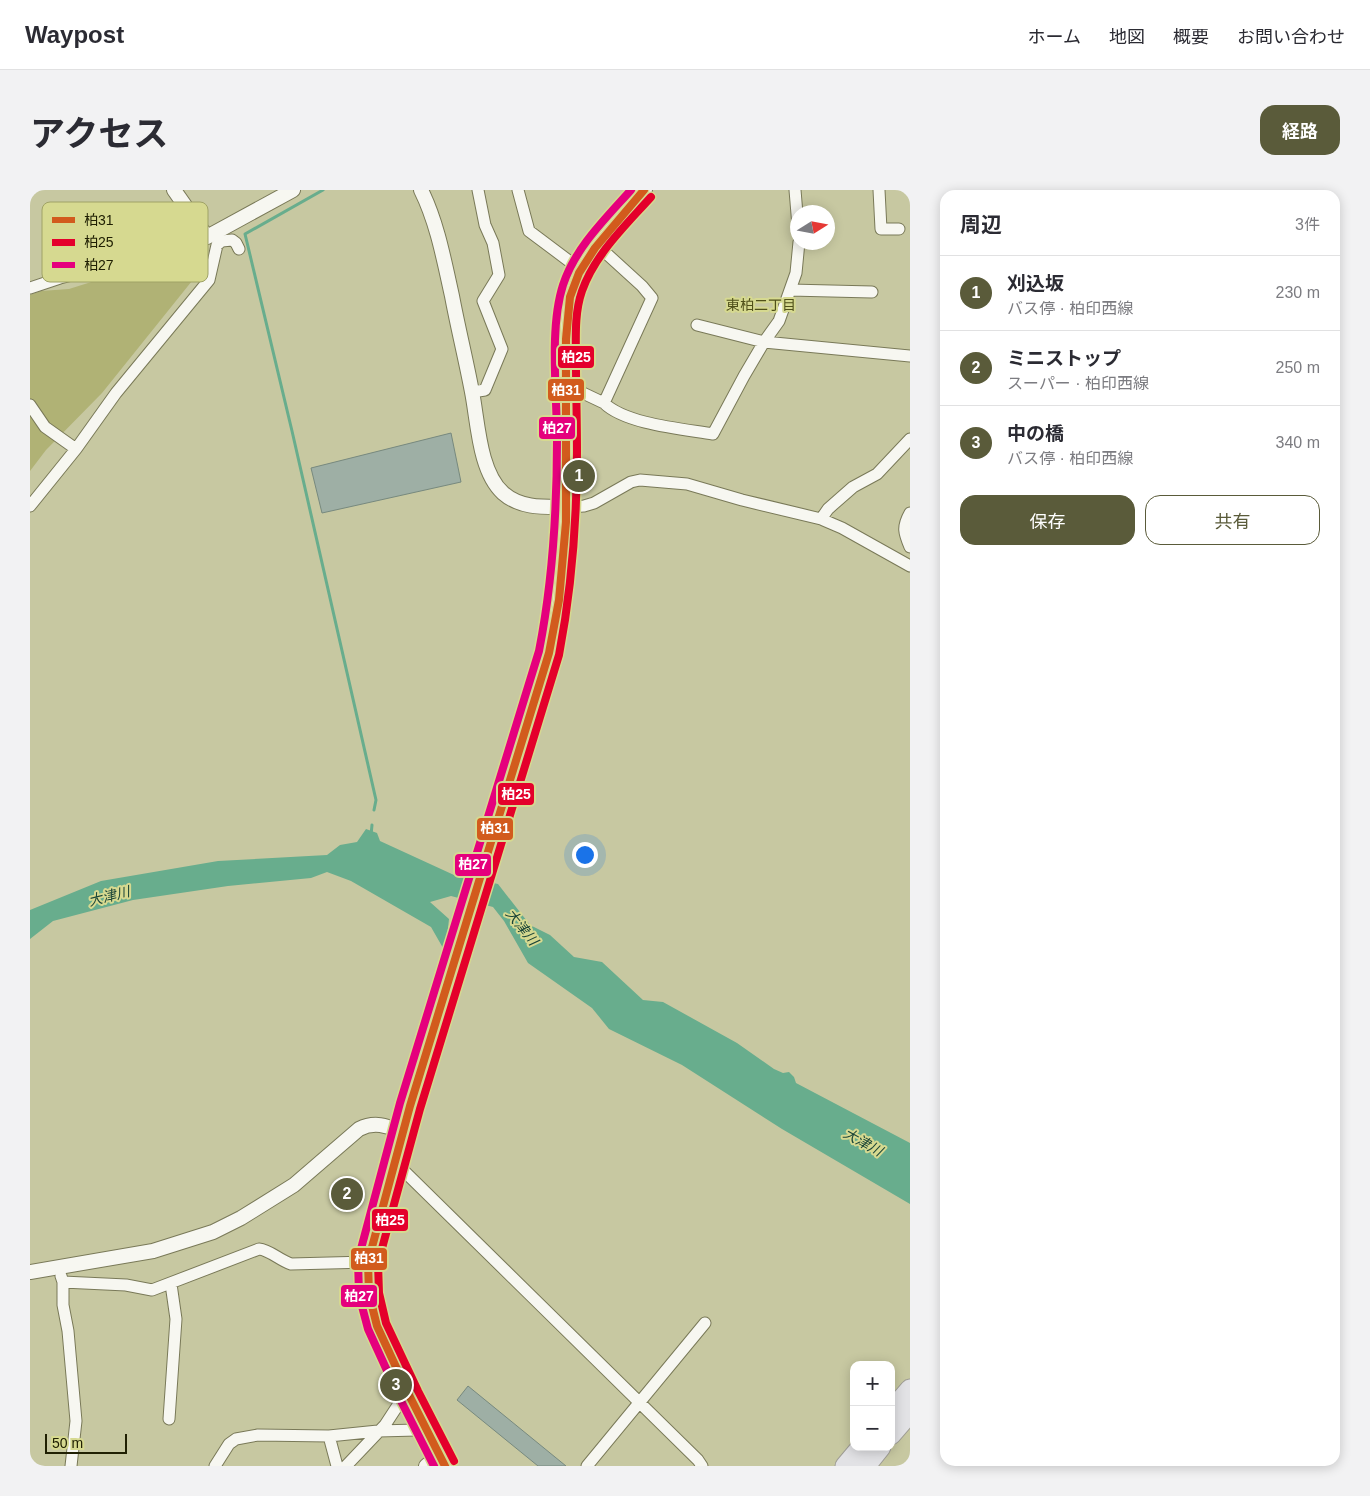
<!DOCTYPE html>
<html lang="ja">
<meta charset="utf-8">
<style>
:root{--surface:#fff;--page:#f2f2f3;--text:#2b2b33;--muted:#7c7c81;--line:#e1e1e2;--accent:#5a5b3a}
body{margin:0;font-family:Helvetica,"Noto Sans JP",sans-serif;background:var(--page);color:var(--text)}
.controls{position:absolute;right:15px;bottom:15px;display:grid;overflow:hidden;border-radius:10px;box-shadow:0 2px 12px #0003}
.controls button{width:45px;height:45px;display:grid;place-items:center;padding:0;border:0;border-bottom:1px solid var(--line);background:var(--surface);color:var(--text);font:25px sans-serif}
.compass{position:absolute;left:760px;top:15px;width:45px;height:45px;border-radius:50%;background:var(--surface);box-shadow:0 2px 12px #0003;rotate:79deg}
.scale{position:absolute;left:15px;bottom:12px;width:82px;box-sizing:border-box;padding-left:5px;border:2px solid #202003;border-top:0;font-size:14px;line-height:18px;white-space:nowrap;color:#202003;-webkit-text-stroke:4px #d6d990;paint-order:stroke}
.you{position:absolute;left:554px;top:664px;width:18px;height:18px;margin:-12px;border:4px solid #fff;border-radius:50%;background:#1a73e8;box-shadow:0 0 0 8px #1a73e833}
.badge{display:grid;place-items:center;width:32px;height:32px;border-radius:50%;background:var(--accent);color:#fff;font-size:16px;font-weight:700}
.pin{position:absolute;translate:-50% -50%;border:2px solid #fff;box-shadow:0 1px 5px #0006}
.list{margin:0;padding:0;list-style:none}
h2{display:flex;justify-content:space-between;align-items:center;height:65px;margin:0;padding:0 20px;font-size:21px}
h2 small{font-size:16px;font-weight:400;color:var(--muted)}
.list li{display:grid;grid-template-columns:32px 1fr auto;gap:15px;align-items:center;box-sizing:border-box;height:75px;padding:0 20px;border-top:1px solid var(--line)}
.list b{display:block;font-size:19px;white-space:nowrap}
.list p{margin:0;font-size:16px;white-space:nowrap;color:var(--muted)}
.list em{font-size:16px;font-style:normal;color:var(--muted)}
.actions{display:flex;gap:10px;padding:15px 20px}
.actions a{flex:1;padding:11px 0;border:1px solid var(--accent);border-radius:15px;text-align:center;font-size:18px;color:var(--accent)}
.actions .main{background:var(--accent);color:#fff}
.map{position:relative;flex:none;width:880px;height:1276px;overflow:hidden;border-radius:15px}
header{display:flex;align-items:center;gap:30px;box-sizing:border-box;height:70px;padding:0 25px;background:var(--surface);border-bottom:1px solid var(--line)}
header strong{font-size:24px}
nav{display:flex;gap:28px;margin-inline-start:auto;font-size:18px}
.intro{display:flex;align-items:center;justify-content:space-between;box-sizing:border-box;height:120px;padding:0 30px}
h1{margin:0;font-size:35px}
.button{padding:12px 22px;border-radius:15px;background:var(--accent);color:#fff;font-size:18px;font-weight:700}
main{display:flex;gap:30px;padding:0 30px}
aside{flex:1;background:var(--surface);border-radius:15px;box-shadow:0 2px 12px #0003}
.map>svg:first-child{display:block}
</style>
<header>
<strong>Waypost</strong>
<nav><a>ホーム</a><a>地図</a><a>概要</a><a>お問い合わせ</a></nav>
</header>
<div class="intro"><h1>アクセス</h1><a class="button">経路</a></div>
<main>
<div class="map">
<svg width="880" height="1276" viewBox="0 0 880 1276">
<rect width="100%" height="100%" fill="#c7c8a1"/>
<path fill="#b0b275" d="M172 62 178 71 72 203 16 260 0 281V105L11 101 39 99 74 88 135 81Z"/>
<path fill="#68ad8d" d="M336 639 347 643 350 651 424 685 468 694 500 735 520 745 544 767 572 772 613 810 633 812 707 853 744 879 753 883 759 882 764 887 766 893 880 953V1014L752 939 652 875 579 839 562 818 498 773 474 731 463 717 421 706 400 712 419 729 417 748 413 758 401 737 321 691 297 682 281 688 198 696 103 710 23 731 0 749V720L71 691 188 671 297 665 310 655 327 652Z"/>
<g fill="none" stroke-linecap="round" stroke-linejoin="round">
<path stroke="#68ad8d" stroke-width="3" d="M293 0 215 44 262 241 346 610 344 620
M341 645 342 635"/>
</g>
<path fill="#9eafa5" stroke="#77897e" d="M421 243 431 292 292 323 281 278Z
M438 1196 536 1276H508L427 1210Z"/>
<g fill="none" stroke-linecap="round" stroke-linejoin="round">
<defs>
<path id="minor" d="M488 0 499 41 551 80
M765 0 768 36
M849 0 851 39H869
M769 52 766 83 749 131 734 152 880 166
M567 55 612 96 622 108 574 213
M0 98 30 88 50 83 107 77 135 72 177 47
M760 100 842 102
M536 195 574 213C595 234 653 239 683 244L714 186 734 152 667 135
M442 202 455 200 472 159 453 111 469 85 463 53 455 35 448 0
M0 215 15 237 46 259
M0 316 46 259 86 203 179 90 187 55 192 51 202 50 206 53 209 59
M538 317 554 316 564 313 601 292 610 290 657 294 712 310 791 329 812 338 880 376
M880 323C872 337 874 343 880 357
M791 329 798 319 823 297 847 284 880 249
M365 978 374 981 668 1270 672 1276
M31 1086 33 1092V1115L38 1141 46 1231 41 1276
M33 1092 96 1095 122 1100 229 1059C240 1060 249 1070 261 1074L338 1072
M139 1229 146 1129 141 1094
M299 1246 307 1276
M185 1276 199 1254 206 1249 228 1245 299 1246 348 1241 387 1240 395 1237
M316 1276 355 1235 372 1209 379 1205
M557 1276 675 1133"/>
<path id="tertiary" d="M144 0 177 47 263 0
M391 0C407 32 414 70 422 106 428 138 436 170 442 202 448 232 449 281 473 303 491 319 515 317 538 317
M0 1082 123 1061 183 1042 211 1028 264 995 329 939C345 931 357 936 373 942
M396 1276 409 1265"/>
<path id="secondary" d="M415 1276 379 1205 347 1136 339 1104 338 1072 380 916 454 671 519 463C535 390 538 326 537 252 537 228 536 204 536 180 536 153 534 124 543 97 557 60 588 30 614 0"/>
<path id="trunk" d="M861 1221 880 1199
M861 1245 880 1223
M815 1276 831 1257
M836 1276 851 1257"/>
</defs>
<use href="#minor" stroke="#797958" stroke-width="13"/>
<use href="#tertiary" stroke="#797958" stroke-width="16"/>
<use href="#secondary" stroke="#797958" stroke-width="18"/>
<use href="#trunk" stroke="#9f9d95" stroke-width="21"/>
<use href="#minor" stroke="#f7f7f1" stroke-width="11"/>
<use href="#tertiary" stroke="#f7f7f1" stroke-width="14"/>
<use href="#secondary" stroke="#efefec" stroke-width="16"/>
<use href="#trunk" stroke="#e2e2e5" stroke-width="19"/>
<defs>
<path id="bus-1" d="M415 1276 379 1205 347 1136 339 1104 338 1072 380 916 519 463 529 410 536 332V149L540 107 549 83 565 58 614 0"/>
<path id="bus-2" d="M424 1271 388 1201 356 1133 349 1103 348 1073 390 919 529 465C542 397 547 330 547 261 547 231 546 202 546 173 546 149 544 124 552 101 565 64 596 35 621 7"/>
<path id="bus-3" d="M404 1276 370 1209 338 1139 329 1105 328 1070 370 913 509 461C523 390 527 321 527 250 527 204 519 138 533 95 545 58 575 29 601 0"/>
</defs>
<use href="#bus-1" stroke="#d6d990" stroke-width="11"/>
<use href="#bus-2" stroke="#d6d990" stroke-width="11"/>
<use href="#bus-3" stroke="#d6d990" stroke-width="11"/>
<use href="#bus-1" stroke="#d25b1d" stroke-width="8"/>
<use href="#bus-2" stroke="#e4002b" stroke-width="8"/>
<use href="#bus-3" stroke="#e5007d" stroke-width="8"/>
</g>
<g text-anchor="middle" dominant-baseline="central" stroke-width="4" stroke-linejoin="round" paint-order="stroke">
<g font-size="14" fill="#50501a" stroke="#d6d990">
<text x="731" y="115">東柏二丁目</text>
</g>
<g font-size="14" font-style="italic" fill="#1b4538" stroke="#d6d990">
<text transform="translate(79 706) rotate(-14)">大津川</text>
<text transform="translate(492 737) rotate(51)">大津川</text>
<text transform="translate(833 952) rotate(29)">大津川</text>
</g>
</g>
<rect x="12" y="12" width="166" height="80" rx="8" fill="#d6d990" stroke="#9fa266" stroke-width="1"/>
<rect x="22" y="27" width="23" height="6" fill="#d25b1d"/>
<rect x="22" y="49" width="23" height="7" fill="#e4002b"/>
<rect x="22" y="72" width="23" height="6" fill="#e5007d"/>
<g font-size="14" fill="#202003">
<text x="54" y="35">柏31</text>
<text x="54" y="57">柏25</text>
<text x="54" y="80">柏27</text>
</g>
<g stroke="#d6d990" stroke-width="2">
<rect x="527" y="155" width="38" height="24" rx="5" fill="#e4002b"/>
<rect x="517" y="188" width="38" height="24" rx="5" fill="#d25b1d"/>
<rect x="508" y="226" width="38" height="24" rx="5" fill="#e5007d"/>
<rect x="467" y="592" width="38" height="24" rx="5" fill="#e4002b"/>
<rect x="446" y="627" width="38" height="24" rx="5" fill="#d25b1d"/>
<rect x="424" y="663" width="38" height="24" rx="5" fill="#e5007d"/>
<rect x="341" y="1018" width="38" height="24" rx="5" fill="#e4002b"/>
<rect x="320" y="1057" width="38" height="24" rx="5" fill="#d25b1d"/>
<rect x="310" y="1094" width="38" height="24" rx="5" fill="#e5007d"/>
</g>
<g font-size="14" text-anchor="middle" font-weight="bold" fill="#fff">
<text x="546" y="172">柏25</text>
<text x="536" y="205">柏31</text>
<text x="527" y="243">柏27</text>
<text x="486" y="609">柏25</text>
<text x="465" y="643">柏31</text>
<text x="443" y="679">柏27</text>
<text x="360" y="1035">柏25</text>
<text x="339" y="1073">柏31</text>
<text x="329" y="1111">柏27</text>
</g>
</svg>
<div class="controls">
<button>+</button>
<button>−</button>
</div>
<svg class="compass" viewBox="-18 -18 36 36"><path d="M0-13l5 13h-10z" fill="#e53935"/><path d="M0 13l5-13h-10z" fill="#7c7c81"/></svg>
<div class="scale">50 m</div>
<div class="you"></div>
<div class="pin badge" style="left:549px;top:286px">1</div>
<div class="pin badge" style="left:317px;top:1004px">2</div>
<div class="pin badge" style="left:366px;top:1195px">3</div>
</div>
<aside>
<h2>周辺<small>3件</small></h2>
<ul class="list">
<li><span class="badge">1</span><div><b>刈込坂</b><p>バス停 · 柏印西線</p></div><em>230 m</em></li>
<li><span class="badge">2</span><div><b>ミニストップ</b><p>スーパー · 柏印西線</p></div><em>250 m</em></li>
<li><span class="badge">3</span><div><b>中の橋</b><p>バス停 · 柏印西線</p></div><em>340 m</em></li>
</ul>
<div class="actions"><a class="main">保存</a><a>共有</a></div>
</aside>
</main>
